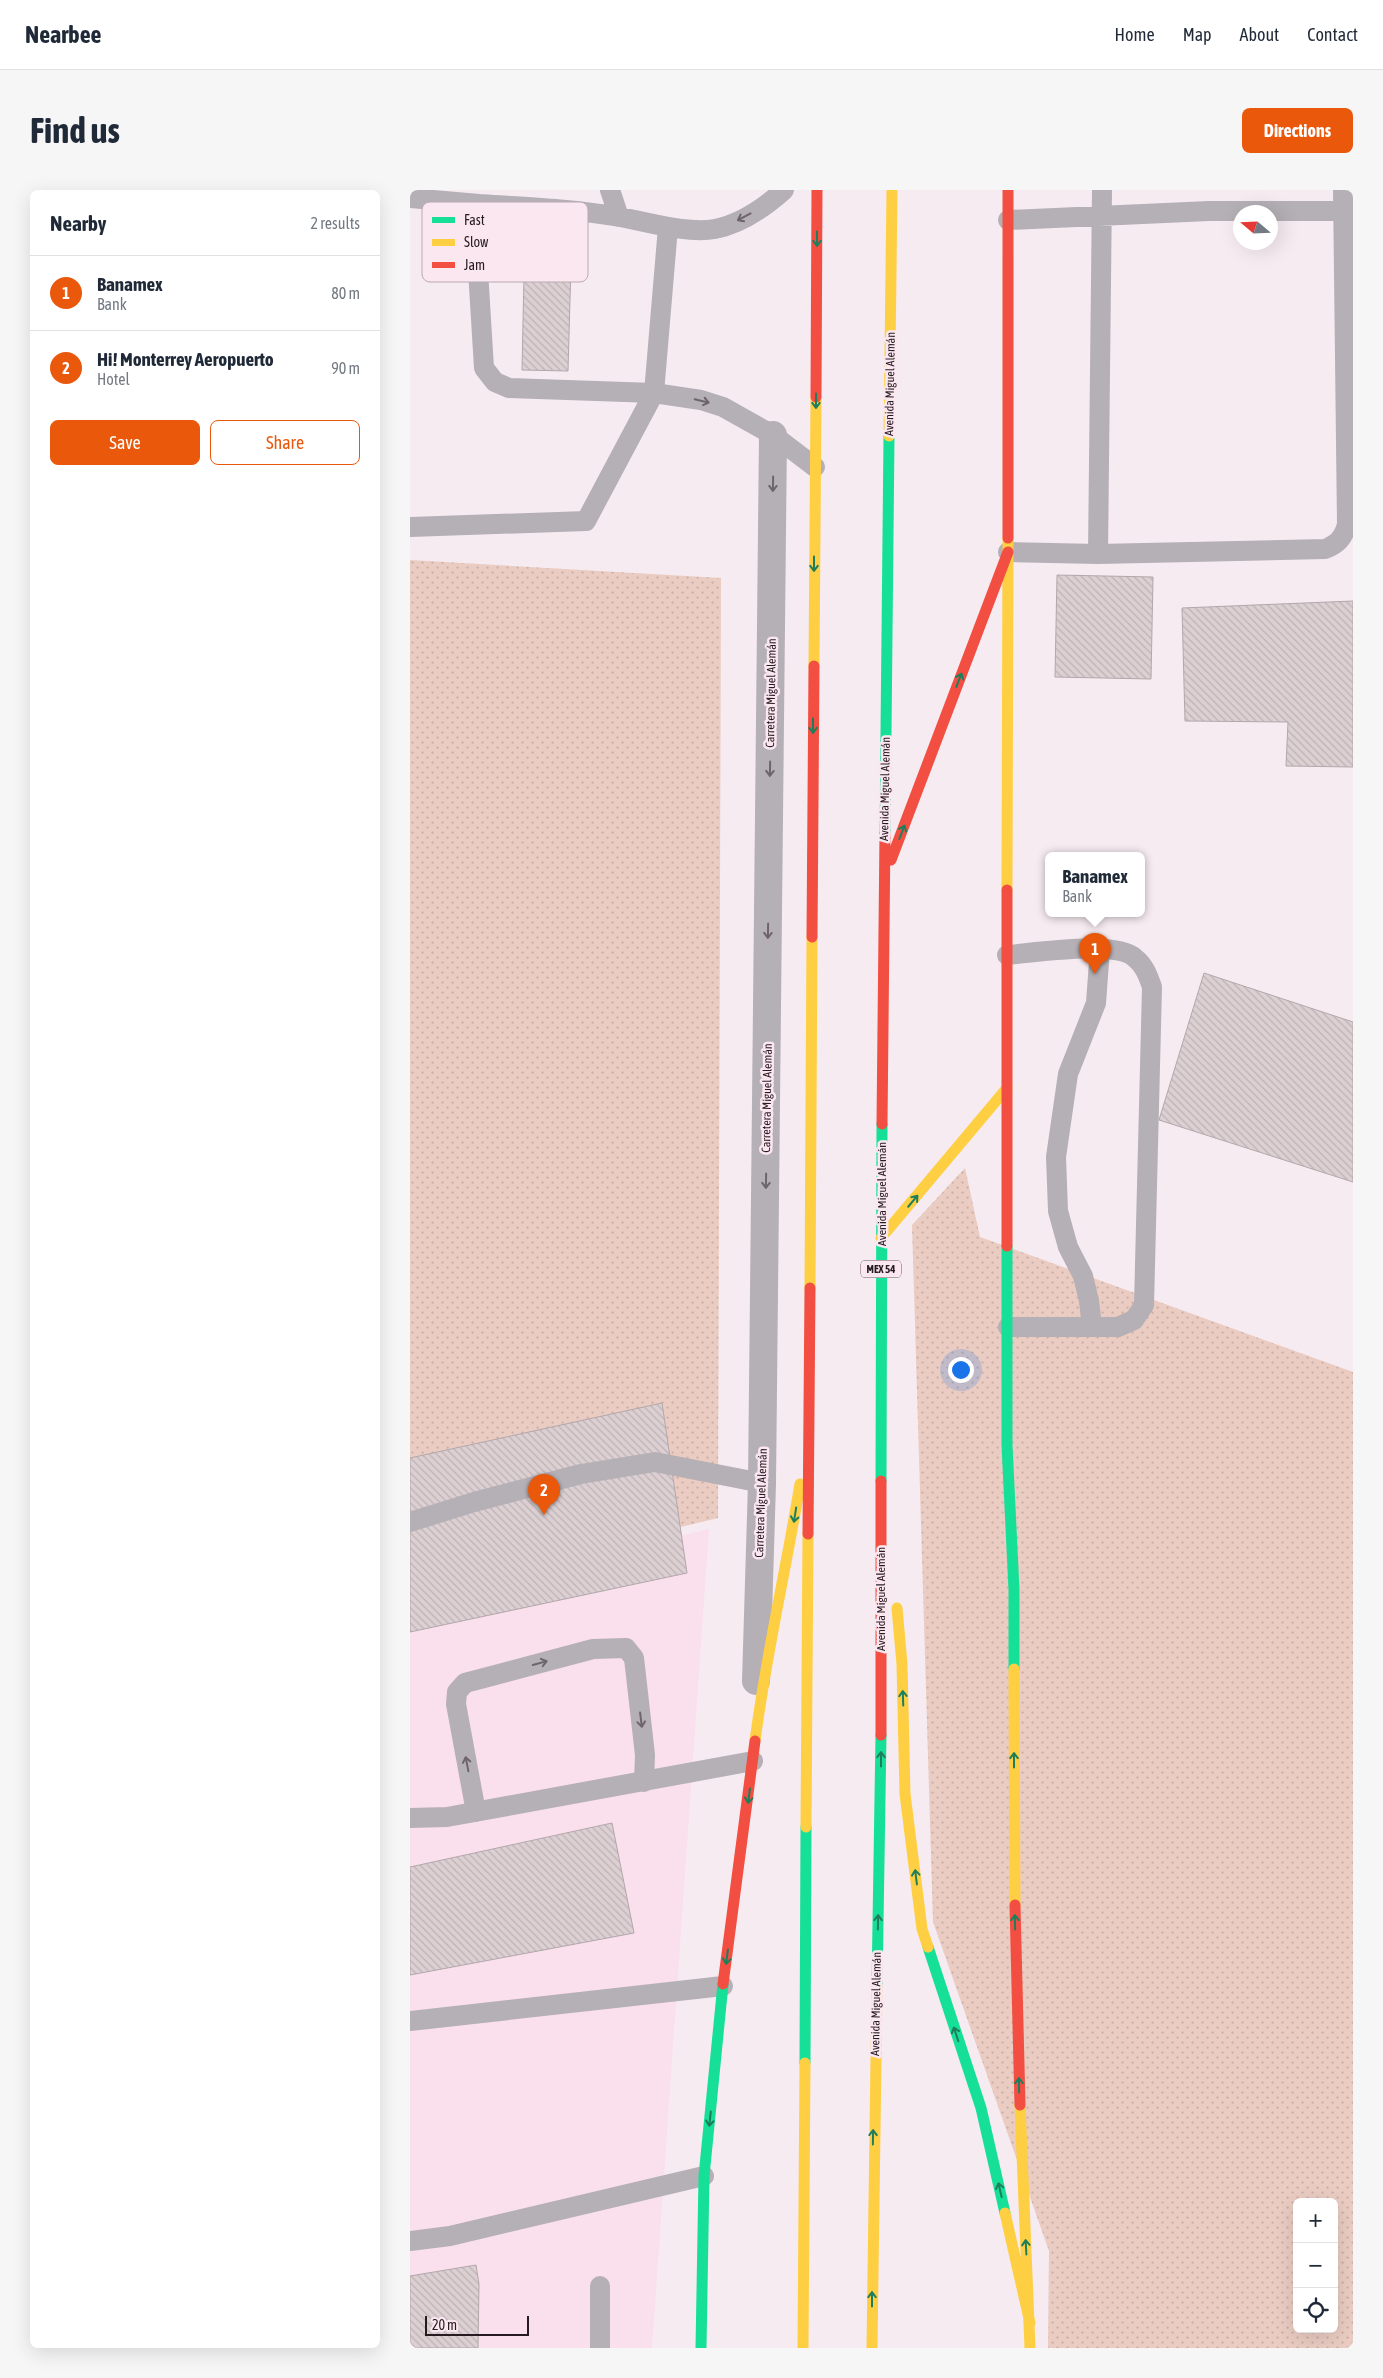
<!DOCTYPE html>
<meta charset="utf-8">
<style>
:root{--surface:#fff;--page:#f6f6f7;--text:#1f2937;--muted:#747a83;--line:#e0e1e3;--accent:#ea580c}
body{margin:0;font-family:"Asap Condensed",sans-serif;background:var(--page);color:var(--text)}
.controls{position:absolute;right:15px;bottom:15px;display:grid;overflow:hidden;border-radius:8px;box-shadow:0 5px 20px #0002}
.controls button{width:45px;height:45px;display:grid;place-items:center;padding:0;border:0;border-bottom:1px solid var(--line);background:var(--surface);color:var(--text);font:25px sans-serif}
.compass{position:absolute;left:823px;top:15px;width:45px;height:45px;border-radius:50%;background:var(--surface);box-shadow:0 5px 20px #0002;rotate:289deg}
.scale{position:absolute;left:15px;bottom:12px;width:104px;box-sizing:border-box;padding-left:5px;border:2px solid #261b20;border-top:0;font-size:14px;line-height:18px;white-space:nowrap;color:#261b20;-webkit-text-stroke:4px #fbe7f0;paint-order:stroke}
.you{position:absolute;left:550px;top:1179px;width:18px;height:18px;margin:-12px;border:4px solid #fff;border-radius:50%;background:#1a73e8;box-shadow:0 0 0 8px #1a73e833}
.badge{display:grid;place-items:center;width:32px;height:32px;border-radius:50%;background:var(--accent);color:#fff;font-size:16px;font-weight:700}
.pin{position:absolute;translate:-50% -41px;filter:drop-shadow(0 1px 2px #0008)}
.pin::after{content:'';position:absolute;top:26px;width:18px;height:15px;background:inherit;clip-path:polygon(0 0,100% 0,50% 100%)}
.popup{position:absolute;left:635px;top:662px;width:100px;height:65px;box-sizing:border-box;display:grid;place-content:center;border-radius:8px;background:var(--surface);filter:drop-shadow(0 1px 4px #0005);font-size:16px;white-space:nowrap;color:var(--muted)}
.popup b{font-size:19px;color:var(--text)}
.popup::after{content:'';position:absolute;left:50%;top:100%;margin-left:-10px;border:10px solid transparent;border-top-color:var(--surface)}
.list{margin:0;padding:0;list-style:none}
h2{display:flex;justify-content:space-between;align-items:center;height:65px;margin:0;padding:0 20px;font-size:21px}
h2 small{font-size:16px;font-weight:400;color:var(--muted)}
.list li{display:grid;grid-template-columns:32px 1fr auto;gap:15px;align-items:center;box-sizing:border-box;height:75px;padding:0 20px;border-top:1px solid var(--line)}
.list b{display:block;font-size:19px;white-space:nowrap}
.list p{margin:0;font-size:16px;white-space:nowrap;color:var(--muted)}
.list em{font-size:16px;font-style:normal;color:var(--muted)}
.actions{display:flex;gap:10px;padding:15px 20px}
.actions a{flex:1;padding:11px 0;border:1px solid var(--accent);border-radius:8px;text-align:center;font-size:18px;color:var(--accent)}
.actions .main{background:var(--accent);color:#fff}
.icon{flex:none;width:28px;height:28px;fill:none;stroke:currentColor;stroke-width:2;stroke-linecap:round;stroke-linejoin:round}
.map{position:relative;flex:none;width:943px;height:2158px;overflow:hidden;border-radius:8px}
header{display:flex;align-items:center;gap:30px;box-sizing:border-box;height:70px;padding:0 25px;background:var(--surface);border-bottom:1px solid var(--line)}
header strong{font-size:24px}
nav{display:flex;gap:28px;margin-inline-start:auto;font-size:18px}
.intro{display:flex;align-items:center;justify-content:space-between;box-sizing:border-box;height:120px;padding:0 30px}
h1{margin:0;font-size:35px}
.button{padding:12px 22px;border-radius:8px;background:var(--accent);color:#fff;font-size:18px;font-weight:700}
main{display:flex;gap:30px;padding:0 30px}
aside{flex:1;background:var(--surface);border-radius:8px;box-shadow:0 5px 20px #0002}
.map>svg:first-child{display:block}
</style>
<header>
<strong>Nearbee</strong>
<nav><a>Home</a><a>Map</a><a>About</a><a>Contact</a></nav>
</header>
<div class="intro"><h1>Find us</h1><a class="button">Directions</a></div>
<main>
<aside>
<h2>Nearby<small>2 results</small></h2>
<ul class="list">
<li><span class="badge">1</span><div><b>Banamex</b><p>Bank</p></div><em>80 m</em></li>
<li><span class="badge">2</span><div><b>Hi! Monterrey Aeropuerto</b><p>Hotel</p></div><em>90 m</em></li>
</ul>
<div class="actions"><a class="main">Save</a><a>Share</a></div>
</aside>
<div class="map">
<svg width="943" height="2158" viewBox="0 0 943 2158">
<defs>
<pattern id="green-dots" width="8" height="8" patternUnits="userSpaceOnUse" patternTransform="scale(1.25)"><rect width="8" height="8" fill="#eaccc2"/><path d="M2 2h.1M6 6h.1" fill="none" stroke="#c9afa6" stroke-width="1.8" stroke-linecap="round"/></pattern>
<pattern id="building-back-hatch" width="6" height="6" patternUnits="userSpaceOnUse" patternTransform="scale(1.25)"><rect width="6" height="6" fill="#dcd0d3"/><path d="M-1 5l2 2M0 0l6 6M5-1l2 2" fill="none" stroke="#bdb2b5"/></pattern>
</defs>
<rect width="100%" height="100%" fill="#f6ebf1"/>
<path fill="#fadfed" d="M299 1339 242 2158H0V1412Z"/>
<path fill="url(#green-dots)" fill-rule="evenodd" d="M0 370 311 388 308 1328 0 1402Z
M555 978 570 1047 943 1182V2158H638L639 2061 523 1732 502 1035ZM887 2012H924V2139H887Z"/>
<path fill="url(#building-back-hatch)" stroke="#b3a7ab" d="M115 38 162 39 158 181 112 180Z
M647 385 743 387 741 489 645 487Z
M943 411V577L876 576 878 532 775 531 772 418Z
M794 783 943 832V992L749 930Z
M252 1213 277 1383 0 1442V1268Z
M202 1633 224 1743 0 1785V1677Z
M66 2075 69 2094 68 2158H0V2086Z"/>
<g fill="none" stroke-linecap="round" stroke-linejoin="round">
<path stroke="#b5afb6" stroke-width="20" d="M200 0 209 27
M374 0C355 17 330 34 305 39 277 44 238 32 210 27 164 19 116 17 69 14L67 64 74 178 85 192 99 198 244 203 291 210 313 217 363 245 405 277
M0 8 69 14
M598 30 799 21H933
M0 337 176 331 244 203 258 37
M598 362 688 364 915 359C928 354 933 348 937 335L933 0
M688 364 692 0
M597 765C624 763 706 750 725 768 735 776 738 786 742 797L734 1115 724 1130 708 1137H598
M682 1137 679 1111 673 1086 658 1057 648 1021 646 967 658 884 686 813 690 758
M0 1332 64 1312 171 1284 245 1272 352 1293
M66 1622 46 1514 47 1502 55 1493 183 1459 216 1458 224 1468 235 1565 234 1592
M0 1628 37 1627 343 1571
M0 1831 313 1796
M0 2051 40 2046 294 1986
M190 2158V2096"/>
<path stroke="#b5afb6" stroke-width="28" d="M346 1491 352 1293 363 245"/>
<path stroke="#16e098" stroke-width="11" d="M475 643 479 246
M597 1056V1255L604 1400V1479
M471 1291 472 934
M518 1757 571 1918 595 2023
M467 1796 471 1545
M395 1873 396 1637
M291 2158 294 1986 313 1794"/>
<path stroke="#ffcf43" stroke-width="11" d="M479 246 482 0
M404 476 406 207
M597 700 598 348
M471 1048 597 898
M400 1098 402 747
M487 1418 492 1474 495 1604 512 1739 518 1757
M604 1479 605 1715
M345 1551C356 1465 376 1380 390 1294
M396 1637 398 1344
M610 1915 620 2158
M595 2023 620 2133
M393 2158 395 1873
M462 2158 467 1796"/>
<path stroke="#f24e42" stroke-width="11" d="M406 207 407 0
M598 348V0
M481 670 598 362
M402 747 404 476
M472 934 475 643
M597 1056V700
M471 1291V1545
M398 1344 400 1098
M605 1715 610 1915
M313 1794 345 1551"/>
</g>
<defs><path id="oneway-shaft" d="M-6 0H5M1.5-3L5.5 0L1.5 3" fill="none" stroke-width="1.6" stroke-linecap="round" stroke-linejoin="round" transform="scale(1.25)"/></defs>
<g stroke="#6e656b">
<use href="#oneway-shaft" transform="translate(334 27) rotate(152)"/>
<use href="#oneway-shaft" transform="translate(292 211) rotate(13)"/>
<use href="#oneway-shaft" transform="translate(363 294) rotate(91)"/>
<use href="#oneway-shaft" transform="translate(360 579) rotate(91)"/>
<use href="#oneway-shaft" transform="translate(358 741) rotate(91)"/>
<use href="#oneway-shaft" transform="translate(356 991) rotate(91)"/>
<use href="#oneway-shaft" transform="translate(130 1473) rotate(-15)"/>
<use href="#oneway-shaft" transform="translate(231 1530) rotate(83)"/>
<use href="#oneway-shaft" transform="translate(57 1574) rotate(-101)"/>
</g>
<g stroke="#1e7e5c">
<use href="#oneway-shaft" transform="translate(407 49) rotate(90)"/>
<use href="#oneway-shaft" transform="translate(406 211) rotate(90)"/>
<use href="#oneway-shaft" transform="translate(404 374) rotate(90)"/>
<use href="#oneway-shaft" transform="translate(549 490) rotate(-69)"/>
<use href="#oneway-shaft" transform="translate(403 536) rotate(90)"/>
<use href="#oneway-shaft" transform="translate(492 642) rotate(-69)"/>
<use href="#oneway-shaft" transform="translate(503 1011) rotate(-50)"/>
<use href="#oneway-shaft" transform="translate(385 1325) rotate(99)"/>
<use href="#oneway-shaft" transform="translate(493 1508) rotate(-92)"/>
<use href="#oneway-shaft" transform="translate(471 1569) rotate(-90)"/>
<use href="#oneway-shaft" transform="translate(604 1570) rotate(-90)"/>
<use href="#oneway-shaft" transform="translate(339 1606) rotate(97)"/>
<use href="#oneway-shaft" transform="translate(506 1687) rotate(-97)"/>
<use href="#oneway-shaft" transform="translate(468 1732) rotate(-89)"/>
<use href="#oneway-shaft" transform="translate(605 1732) rotate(-91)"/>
<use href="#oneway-shaft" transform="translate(317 1767) rotate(97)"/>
<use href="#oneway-shaft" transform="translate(546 1844) rotate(-108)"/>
<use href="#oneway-shaft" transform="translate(609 1895) rotate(-91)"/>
<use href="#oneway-shaft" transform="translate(300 1929) rotate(96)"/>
<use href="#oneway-shaft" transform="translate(463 1947) rotate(-89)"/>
<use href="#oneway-shaft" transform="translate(590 2000) rotate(-103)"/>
<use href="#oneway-shaft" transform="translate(616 2057) rotate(-93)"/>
<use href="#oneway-shaft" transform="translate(462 2109) rotate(-90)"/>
</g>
<g text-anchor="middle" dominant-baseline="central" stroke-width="5" stroke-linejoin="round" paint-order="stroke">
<rect fill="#fbe7f0" stroke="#66585e" stroke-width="1" x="451" y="1070.5" width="40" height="17" rx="4"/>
<g font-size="11" font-weight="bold" fill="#261b20">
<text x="471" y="1079">MEX 54</text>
</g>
<g font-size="12" fill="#261b20" stroke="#fbe7f0">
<text transform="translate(480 194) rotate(-89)">Avenida Miguel Alemán</text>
<text transform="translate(361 503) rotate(-89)">Carretera Miguel Alemán</text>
<text transform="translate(475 599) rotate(-89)">Avenida Miguel Alemán</text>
<text transform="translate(357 908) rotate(-89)">Carretera Miguel Alemán</text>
<text transform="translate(472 1004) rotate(-90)">Avenida Miguel Alemán</text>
<text transform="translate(351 1313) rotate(-88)">Carretera Miguel Alemán</text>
<text transform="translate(471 1409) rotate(-90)">Avenida Miguel Alemán</text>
<text transform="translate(466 1814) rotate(-89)">Avenida Miguel Alemán</text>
</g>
</g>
<rect x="12" y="12" width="166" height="80" rx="8" fill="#fbe7f0" stroke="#bbaab2" stroke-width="1"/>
<rect x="22" y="27" width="23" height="6" fill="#16e098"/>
<rect x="22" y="49" width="23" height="7" fill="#ffcf43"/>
<rect x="22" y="72" width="23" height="6" fill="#f24e42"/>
<g font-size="14" fill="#261b20">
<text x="54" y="35">Fast</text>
<text x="54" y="57">Slow</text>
<text x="54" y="80">Jam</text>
</g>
</svg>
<div class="controls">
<button>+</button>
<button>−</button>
<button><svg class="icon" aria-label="locate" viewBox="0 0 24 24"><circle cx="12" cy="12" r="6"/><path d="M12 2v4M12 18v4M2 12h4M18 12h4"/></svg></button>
</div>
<svg class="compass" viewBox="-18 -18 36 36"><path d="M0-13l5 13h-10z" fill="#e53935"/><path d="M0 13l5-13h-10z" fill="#747a83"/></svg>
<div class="scale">20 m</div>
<div class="you"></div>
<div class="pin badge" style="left:685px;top:784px">1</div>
<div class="popup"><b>Banamex</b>Bank</div>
<div class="pin badge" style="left:134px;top:1325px">2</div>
</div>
</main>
